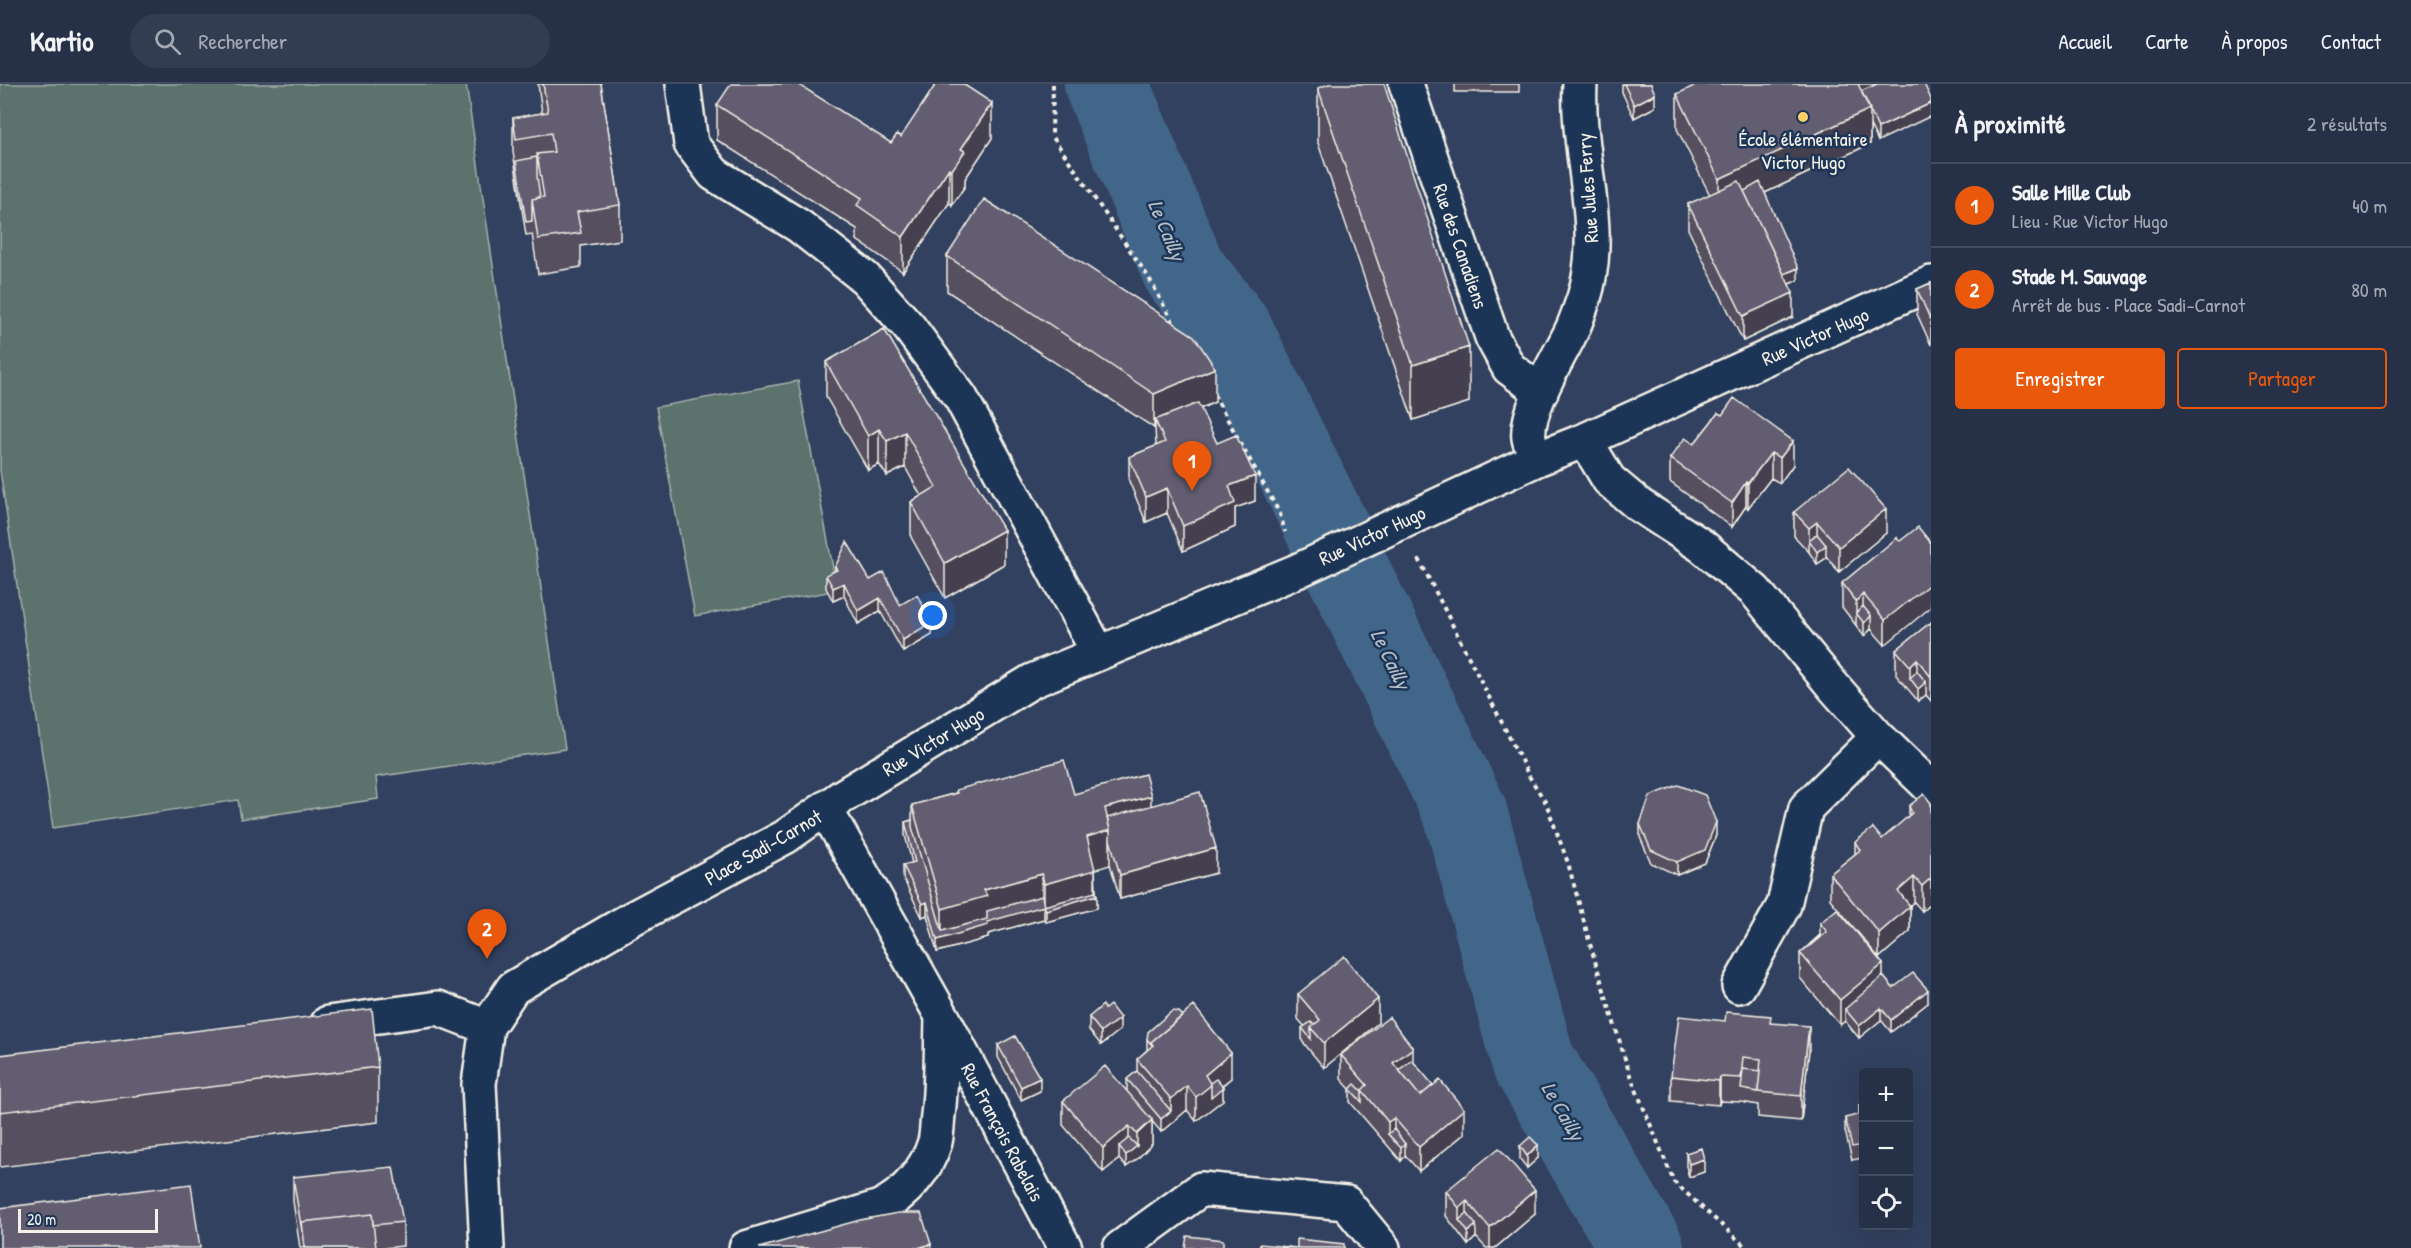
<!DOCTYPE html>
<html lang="fr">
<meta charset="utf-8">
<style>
:root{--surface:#263147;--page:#323d52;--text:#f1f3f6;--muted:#a4a9b4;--line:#424c60;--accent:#ea580c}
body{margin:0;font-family:"Patrick Hand",sans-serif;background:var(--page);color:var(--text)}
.controls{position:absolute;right:18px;bottom:18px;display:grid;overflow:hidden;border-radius:6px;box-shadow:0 6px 24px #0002}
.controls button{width:54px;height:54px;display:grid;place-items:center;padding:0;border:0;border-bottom:2px solid var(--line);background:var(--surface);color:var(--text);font:30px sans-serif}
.scale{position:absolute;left:18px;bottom:15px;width:140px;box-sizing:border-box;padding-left:6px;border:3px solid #f4f1e8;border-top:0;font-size:16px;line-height:21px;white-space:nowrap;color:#f4f1e8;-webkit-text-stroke:4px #1d3557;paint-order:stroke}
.you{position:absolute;left:933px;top:532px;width:21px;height:21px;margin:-15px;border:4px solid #fff;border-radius:50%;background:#1a73e8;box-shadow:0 0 0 9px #1a73e833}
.badge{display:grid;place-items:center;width:39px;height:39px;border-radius:50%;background:var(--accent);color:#fff;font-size:20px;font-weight:700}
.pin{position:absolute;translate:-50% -50px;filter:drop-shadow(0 2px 3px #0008)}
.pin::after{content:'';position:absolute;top:32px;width:21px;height:18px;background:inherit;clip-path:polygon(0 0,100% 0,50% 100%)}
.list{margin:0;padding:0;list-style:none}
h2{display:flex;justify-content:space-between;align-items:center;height:78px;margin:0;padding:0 24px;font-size:26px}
h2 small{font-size:20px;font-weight:400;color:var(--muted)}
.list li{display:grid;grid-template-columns:39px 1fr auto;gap:18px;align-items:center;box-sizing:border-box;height:84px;padding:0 24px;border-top:2px solid var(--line)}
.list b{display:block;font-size:22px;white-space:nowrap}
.list p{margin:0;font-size:20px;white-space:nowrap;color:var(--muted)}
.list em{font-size:20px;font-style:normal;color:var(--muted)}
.actions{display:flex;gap:12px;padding:18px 24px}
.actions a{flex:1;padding:14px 0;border:2px solid var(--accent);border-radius:6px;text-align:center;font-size:21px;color:var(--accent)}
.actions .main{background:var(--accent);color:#fff}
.icon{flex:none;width:33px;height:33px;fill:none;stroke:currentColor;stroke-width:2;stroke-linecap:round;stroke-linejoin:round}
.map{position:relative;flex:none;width:1931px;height:1164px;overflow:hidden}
header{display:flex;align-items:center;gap:36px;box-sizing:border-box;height:84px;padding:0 30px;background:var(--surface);border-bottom:2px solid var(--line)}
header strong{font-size:28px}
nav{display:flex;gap:33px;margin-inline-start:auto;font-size:21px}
.search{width:420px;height:54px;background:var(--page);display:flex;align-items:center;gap:15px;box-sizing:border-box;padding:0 21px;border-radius:33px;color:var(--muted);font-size:22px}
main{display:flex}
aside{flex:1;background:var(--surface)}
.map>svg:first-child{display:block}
</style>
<header>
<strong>Kartio</strong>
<div class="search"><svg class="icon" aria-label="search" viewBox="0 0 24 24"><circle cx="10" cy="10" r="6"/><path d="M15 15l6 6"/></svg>Rechercher</div>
<nav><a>Accueil</a><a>Carte</a><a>À propos</a><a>Contact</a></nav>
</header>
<main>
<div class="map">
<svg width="1931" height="1164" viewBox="0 0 1931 1164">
<rect width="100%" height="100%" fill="#32415f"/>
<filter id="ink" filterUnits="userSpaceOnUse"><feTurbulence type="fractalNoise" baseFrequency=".0167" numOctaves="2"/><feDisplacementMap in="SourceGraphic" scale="12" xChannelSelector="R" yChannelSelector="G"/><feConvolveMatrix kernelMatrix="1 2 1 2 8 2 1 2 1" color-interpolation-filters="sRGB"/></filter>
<g filter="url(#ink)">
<path fill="#5b726d" stroke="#a8b2aa" stroke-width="1.5" d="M0 0H466L565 665 376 693 378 715 241 735 238 716 53 744 0 386Z
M798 297 835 495 839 506 695 532 656 323Z"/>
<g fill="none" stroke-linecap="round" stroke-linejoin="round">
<path stroke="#43668a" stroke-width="84" d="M1106 0 1184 187 1231 247 1465 728 1533 977 1642 1164"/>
<defs>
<path id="minor" d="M683 0 691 60 714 90 799 142 865 194 909 243 961 314 1098 568
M1406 0 1492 253 1509 284 1541 308
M1585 356 1609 396 1639 421 1702 462 1755 507 1833 602 1878 653 1806 724 1784 821 1739 902
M1537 375C1535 369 1530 361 1529 354 1525 327 1559 273 1571 248 1576 238 1580 225 1584 214 1606 144 1576 71 1580 0
M1878 653 1931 704
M825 724 942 932 1065 1164
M328 939 438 924 487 943
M487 1164 479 1000 487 943 513 904 633 834 785 753 843 712 1032 597 1297 487 1537 375 1585 356 1931 199
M746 1164 880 1123C905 1111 927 1085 935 1058 937 1050 937 1039 938 1031 942 999 941 966 942 934
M1120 1164 1201 1105 1346 1119 1383 1164"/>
</defs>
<use href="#minor" stroke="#f4f1e8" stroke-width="38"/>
<path stroke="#f4f1e8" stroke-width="4" stroke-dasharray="4.5 4.5" stroke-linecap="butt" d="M1053 0 1052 52 1149 194 1175 242
M1214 311 1280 430 1285 448
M1419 475 1529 692 1546 719 1568 779 1592 867 1630 991 1674 1098 1747 1164"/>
<use href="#minor" stroke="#1d3557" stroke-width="33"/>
</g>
<path fill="#545061" stroke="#f4f1e8" stroke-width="1.5" d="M538 0H601L620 121V156L581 162V183L538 190 532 150 526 151 513 68V34L542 29Z
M1455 0H1519V8H1455Z
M1622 0H1651L1655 23 1634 34 1622 8Z
M1924 0 1878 57 1870 41V60L1765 109 1798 196 1789 200 1793 233 1743 257 1688 145V120L1710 111 1677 45V10Z
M1318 4 1469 318 1413 336 1318 59Z
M717 21 891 59 901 53 992 54 965 95V102L952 121 949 119 903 188 857 156V145L717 56Z
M947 172 1215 318 1200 325 1217 359 1255 417 1235 424V443L1183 467 1167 429 1146 438 1129 397V373L1156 362 1155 344H1154L947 207Z
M1931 199V261L1917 230V205Z
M884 245 1004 480 945 514 911 453V418L921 412 905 383 887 392 879 380 868 386 826 313V278Z
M1718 329 1793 381 1780 399 1771 394 1748 424 1746 422 1732 443 1670 398V374L1694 360Z
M1794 428 1886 449 1839 488 1826 472V474L1817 480 1809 468 1794 452Z
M1897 454 1885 561 1871 545 1864 552 1842 523V499Z
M835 483 870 496 900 521 932 551 903 568 880 527 858 540 844 512 833 517 826 504V491L835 487Z
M1931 538V617L1926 611 1918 617 1896 591V566Z
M956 706 1074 710 1151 722 1216 789 1120 815 1110 780 1095 785 1097 824 1046 838 1044 835 988 850V854L937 868 927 831 922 833 903 794V781L912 779 905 751V738L912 736V721L956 709Z
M1931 719V819L1922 827 1914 818 1910 821V847L1879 874 1830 815V790L1855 770V758L1882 755 1909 732V722Z
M1640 740 1716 751 1705 779 1677 791 1651 779 1640 753Z
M1820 839 1883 892 1893 904 1928 919 1891 948 1881 936 1859 954 1845 937 1840 941 1800 894V869L1820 851Z
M1298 910 1378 939 1324 984 1302 957V944L1305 943 1298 935Z
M1105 925 1120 946 1101 961 1089 946V933Z
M1725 937 1771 939 1809 966 1801 1037 1758 1033V1021L1741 1018 1720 1017 1719 1021 1671 1017V992Z
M1147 955 1231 994 1222 1002 1223 1016 1196 1037 1187 1026 1161 1048 1152 1037V1060L1137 1075 1126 1083 1119 1075 1103 1088 1063 1041V1017L1127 1007V995L1137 987V975L1147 966Z
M998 961 1040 1007 1021 1016 998 973Z
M0 971 378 983V1038L0 1083Z
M1341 971 1413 977 1464 1050 1419 1087 1405 1071V1072L1401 1077 1350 1018V1005L1341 995Z
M1863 1020V1074L1852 1076 1845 1047V1034L1859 1031V1021Z
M1520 1062 1538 1074 1527 1084 1520 1075Z
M1686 1069 1704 1088 1689 1093 1686 1082Z
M293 1093 403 1138V1162L384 1164H300L293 1117Z
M1446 1107 1535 1130 1495 1164H1486L1476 1153 1468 1161 1446 1132Z"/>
<path fill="#45414f" stroke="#f4f1e8" stroke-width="1.5" d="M1848 0H1878L1848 14Z
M1655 10V23L1634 34V21Z
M992 19V54L965 95V102L952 121V86L961 65Z
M1931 19V32L1878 57V44Z
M1870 25V60L1719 130V95Z
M949 84V119L903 188V153Z
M1798 184V196L1780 204V192Z
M1793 209V233L1743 257V232Z
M1469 263V318L1413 336V281Z
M1215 284V318L1158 343 1155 336V344H1154V310Z
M879 345V380L868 386V352Z
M905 348V383L887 392V357Z
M1793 357V381L1780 399V374Z
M1771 369V394L1748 424V399Z
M1255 392V417L1235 424V443L1183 467V442L1229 402Z
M1746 398V422L1732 443V419Z
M1167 404V429L1146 438V413Z
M1886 425V449L1839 488V463Z
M1817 438V462L1809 456V468V444Z
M1004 446V480L945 514V479Z
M1826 461V474L1817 480V468Z
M1931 492V523L1885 561V536Z
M844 499V512L833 517V504Z
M1863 510V535L1856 529V541V517Z
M880 514V527L858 540V527Z
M1871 532V545L1864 552V539Z
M932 538V551L903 568V556Z
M1917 575V600L1910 594V582Z
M1926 598V611L1918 617V605Z
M1151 712V747L1110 756V781L1087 788V753L1105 724Z
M1716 738V751L1705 779 1677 791V778Z
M1216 764V789L1120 815V791Z
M1095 786V812L1097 811V824L1046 838V826L1044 822V835L988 850V854L937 868V856L942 854V825L984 806 1042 790V823L1044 822V800Z
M1914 793V818L1898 831V807Z
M1931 794V819L1922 827V802Z
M927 818V831L922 833V820Z
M1910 822V847L1879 874V849Z
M1883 880V905L1845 925V937L1840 941V916Z
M1928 906V919L1891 948V936Z
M1378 915V939L1324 984V959Z
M1881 924V936L1859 954V942Z
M1120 934V946L1101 961V948Z
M1809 942V966L1801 1037V1012Z
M1413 964V988L1400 999 1393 979Z
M1231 969V994L1211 1010 1223 1003V1016L1196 1037V1013L1205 991Z
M1720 993V1017L1719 1021V997Z
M1040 994V1007L1021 1016V1003Z
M1187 1002V1026L1161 1048V1035L1171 1027V1015Z
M1464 1025V1050L1419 1087V1063Z
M1394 1034V1057L1388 1050V1038Z
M1152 1036V1060L1137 1075 1126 1083V1071L1137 1062V1050Z
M1129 1042V1067L1119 1062V1075L1103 1088V1064Z
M1405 1060V1072L1401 1077V1064Z
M1538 1061V1074L1527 1084V1072Z
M1704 1075V1088L1689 1093V1080Z
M1535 1106V1130L1495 1164H1490V1144Z
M1467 1117V1142L1459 1136V1124Z
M1476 1141V1153L1468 1161V1148Z
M931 1160V1164H918Z"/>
<path fill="#625d71" stroke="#f4f1e8" stroke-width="1.5" d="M543 0H601L620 121 577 128 581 149 538 155 532 115 544 113 537 70 554 68 551 49 516 55 513 34 548 28Z
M731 0H798L891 59 897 50 901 53 936 0H963L992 19 961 65 965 67 952 86 949 84 903 153 857 121 862 114 717 21Z
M1329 0H1384L1469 263 1413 281 1318 4Z
M1624 0H1651L1655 10 1634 21Z
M1698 0H1858L1870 25 1719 95 1677 10Z
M1877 0H1924L1931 15V19L1878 44 1861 7Z
M537 73V92L540 113 532 115V137L526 138 516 77Z
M1739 97 1793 209 1743 232 1688 120Z
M1760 98 1798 184 1784 190 1744 107Z
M984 115 1194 252 1215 284 1154 310 947 172Z
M1931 199V237L1917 205Z
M884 245 1004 446 945 479 911 418 936 403 905 348 887 357 879 345 868 352 826 278Z
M1734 314 1793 357 1780 374 1771 369 1748 399 1746 398 1732 419 1670 374 1685 354 1694 360 1718 329 1722 331Z
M1198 319 1217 359 1236 351 1255 392 1229 402 1235 419 1183 442 1167 404 1146 413 1129 373 1165 358 1155 336Z
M1849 383 1886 425 1839 463 1817 438 1809 444 1794 428Z
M1918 443 1931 459V492L1929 493 1931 499 1885 536 1863 510 1856 517 1842 499 1897 454 1900 457Z
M1817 450 1826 461 1817 468 1809 456Z
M847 458 870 496 884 488 900 521 917 511 932 538 903 556 880 514 858 527 844 499 833 504 826 491 837 486 835 483Z
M1863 522 1871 532 1864 539 1856 529Z
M1931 538V593L1917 575 1910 582 1896 566Z
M1917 587 1926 598 1918 605 1910 594Z
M1064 676 1074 710 1145 690 1151 712 1105 724 1110 746 1087 753 1095 786 1044 800 1042 790 984 806 987 812 942 825 912 721 957 709 956 706Z
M1678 701 1705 711 1716 738 1705 766 1677 778 1651 766 1640 740 1650 712Z
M1200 708 1216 764 1120 791 1110 756V746L1107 734Z
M1924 710 1931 719V794L1922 802 1914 793 1898 807 1910 822 1879 849 1830 790 1860 766 1855 758 1873 744 1882 755 1912 729 1909 722Z
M912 736V743L942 847 987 835V827L1042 812 1044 822 987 838 988 841 937 856 927 818 922 820 903 781 915 778 905 738Z
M1095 808 1097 811 1046 826 1044 822Z
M1837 825 1883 880 1840 916 1800 869 1827 848 1820 839Z
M1820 851 1821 852 1811 861 1810 860Z
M1344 872 1378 915 1324 959 1311 944 1320 936 1298 910Z
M1913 889 1928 906 1891 936 1881 924 1859 942 1845 925 1883 892 1893 904Z
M1103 921 1105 925 1110 921 1120 934 1101 948 1089 933Z
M1194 922 1231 969 1205 991 1211 1001 1196 1013 1187 1002 1171 1015 1137 975 1153 961 1151 958Z
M372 925 378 983 0 1028V971Z
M1172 927 1179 928 1183 932 1151 958V960L1147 955 1148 948Z
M1726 928 1771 932 1770 939 1809 942 1801 1012 1758 1008 1761 975 1743 973 1741 994 1720 993 1719 997 1671 992 1679 932 1725 937Z
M1389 933 1413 964 1393 979 1420 1012 1440 996 1464 1025 1419 1063 1394 1034 1388 1038 1362 1006 1367 1001 1341 971Z
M1311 938 1314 941 1311 944V955L1302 944Z
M1015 952 1040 994 1021 1003 998 961Z
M1412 976 1433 1001 1420 1012 1399 986Z
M1105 982 1152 1036 1137 1050 1129 1042 1103 1064 1063 1017Z
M1743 985 1760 987 1758 1008 1741 1005Z
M1137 987 1171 1027 1161 1035 1127 995Z
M1216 995 1223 1003 1211 1013V1001L1210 999Z
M1355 1000 1362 1007V1018L1350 1005Z
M1863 1020V1061L1852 1063 1845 1034 1861 1030 1859 1021Z
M1394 1045 1405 1060 1401 1064 1388 1050Z
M1530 1053 1538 1061 1527 1072 1520 1062Z
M1129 1054 1137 1062 1126 1071 1119 1062Z
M1499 1064 1535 1106 1490 1144 1467 1117 1459 1124 1446 1107Z
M1701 1064 1704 1075 1689 1080 1686 1069Z
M393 1083 403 1138 373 1141 372 1130 302 1138V1148L293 1093Z
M191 1100 200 1164H0V1124Z
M898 1129H921L931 1160 918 1164H759L860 1136Z
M1467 1129 1476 1141 1468 1148 1459 1136Z
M372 1130 376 1164H305L302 1138Z
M1187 1152 1223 1156V1164H1185Z
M1297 1155 1344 1160V1164H1259L1260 1160 1297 1164Z"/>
</g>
<circle fill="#ffd166" stroke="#1d3557" stroke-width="2" cx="1803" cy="33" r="6"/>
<g text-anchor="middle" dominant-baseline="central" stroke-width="5" stroke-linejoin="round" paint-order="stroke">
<g font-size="20" fill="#f4f1e8" stroke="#1d3557">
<text x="1803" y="54">École élémentaire<tspan x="1803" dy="23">Victor Hugo</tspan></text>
</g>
<g font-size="20" fill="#f4f1e8" stroke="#1d3557">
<text transform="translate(1587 104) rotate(-94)">Rue Jules Ferry</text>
<text transform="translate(1461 162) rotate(71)">Rue des Canadiens</text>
<text transform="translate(1815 252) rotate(-24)">Rue Victor Hugo</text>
<text transform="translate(1372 451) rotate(-25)">Rue Victor Hugo</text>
<text transform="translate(933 657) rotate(-31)">Rue Victor Hugo</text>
<text transform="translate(763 763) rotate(-30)">Place Sadi-Carnot</text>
<text transform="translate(1003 1048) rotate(62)">Rue François Rabelais</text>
</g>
<g font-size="21" font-style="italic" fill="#b6c0c7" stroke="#1d3557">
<text transform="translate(1167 146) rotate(67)">Le Cailly</text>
<text transform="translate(1391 575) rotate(64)">Le Cailly</text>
<text transform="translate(1563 1027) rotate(60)">Le Cailly</text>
</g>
</g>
</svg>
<div class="controls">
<button>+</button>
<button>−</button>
<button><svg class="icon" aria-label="locate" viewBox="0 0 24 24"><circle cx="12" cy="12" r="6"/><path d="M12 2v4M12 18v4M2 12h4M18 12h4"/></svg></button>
</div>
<div class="scale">20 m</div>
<div class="you"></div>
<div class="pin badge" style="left:1192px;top:407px">1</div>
<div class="pin badge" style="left:487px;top:875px">2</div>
</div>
<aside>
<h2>À proximité<small>2 résultats</small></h2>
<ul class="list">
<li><span class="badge">1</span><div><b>Salle Mille Club</b><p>Lieu · Rue Victor Hugo</p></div><em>40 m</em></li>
<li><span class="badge">2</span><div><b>Stade M. Sauvage</b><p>Arrêt de bus · Place Sadi-Carnot</p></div><em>80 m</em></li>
</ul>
<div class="actions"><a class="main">Enregistrer</a><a>Partager</a></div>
</aside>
</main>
